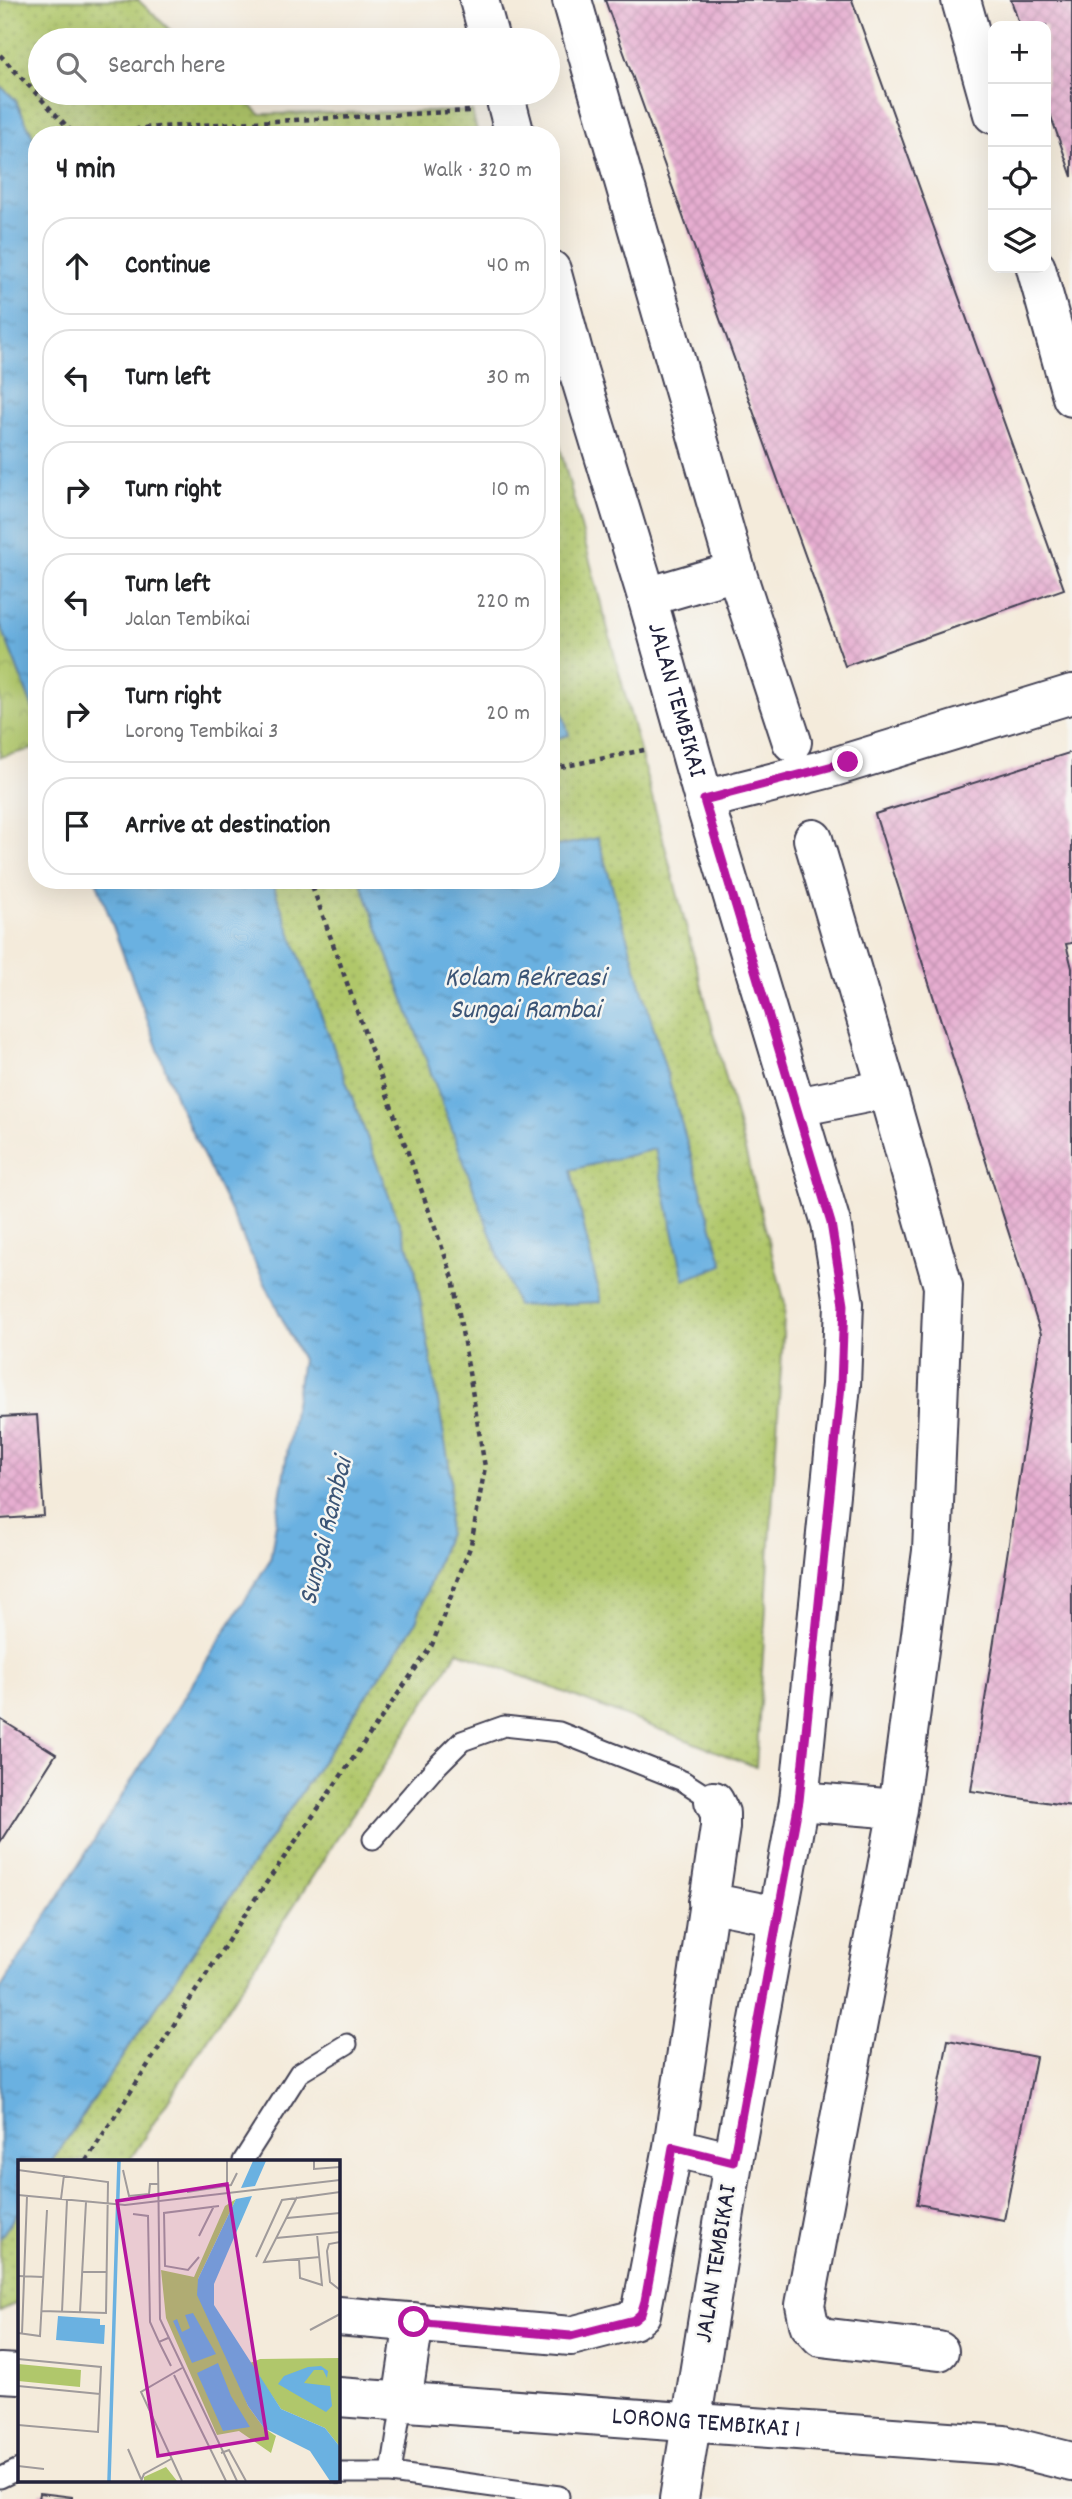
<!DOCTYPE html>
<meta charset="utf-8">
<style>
:root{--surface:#fff;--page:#f6f6f6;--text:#202124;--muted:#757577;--line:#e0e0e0}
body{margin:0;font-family:Dekko,sans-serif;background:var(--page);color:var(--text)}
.controls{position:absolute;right:21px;top:21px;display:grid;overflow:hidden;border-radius:14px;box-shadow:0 7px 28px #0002}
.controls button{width:63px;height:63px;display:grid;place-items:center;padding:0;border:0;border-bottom:2px solid var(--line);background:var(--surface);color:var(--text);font:35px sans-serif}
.stop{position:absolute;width:21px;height:21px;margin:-16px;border:5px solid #b5179e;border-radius:50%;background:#fff}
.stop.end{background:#b5179e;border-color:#fff;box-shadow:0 2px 7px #0008}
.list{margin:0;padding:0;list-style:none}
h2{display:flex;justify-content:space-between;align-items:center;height:91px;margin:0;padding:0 28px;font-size:30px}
h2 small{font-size:23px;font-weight:400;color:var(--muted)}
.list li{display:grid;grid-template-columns:46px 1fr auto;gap:21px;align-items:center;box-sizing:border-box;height:98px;margin:0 14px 14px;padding:0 14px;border:2px solid var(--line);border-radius:28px}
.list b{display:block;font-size:26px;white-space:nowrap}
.list p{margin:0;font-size:23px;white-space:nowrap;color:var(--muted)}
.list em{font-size:23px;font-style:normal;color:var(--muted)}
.icon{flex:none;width:38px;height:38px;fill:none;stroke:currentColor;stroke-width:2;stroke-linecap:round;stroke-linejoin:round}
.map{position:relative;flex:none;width:1072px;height:2499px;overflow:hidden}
.search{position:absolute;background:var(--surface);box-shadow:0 7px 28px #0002;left:28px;top:28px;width:532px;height:77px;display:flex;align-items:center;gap:18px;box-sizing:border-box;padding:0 24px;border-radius:38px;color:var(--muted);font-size:26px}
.panel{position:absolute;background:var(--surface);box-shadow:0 7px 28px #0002;left:28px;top:126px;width:532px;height:763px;border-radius:28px}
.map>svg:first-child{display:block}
</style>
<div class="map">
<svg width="1072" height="2499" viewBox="0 0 1072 2499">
<defs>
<pattern id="grass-dots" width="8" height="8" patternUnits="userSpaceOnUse" patternTransform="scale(1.75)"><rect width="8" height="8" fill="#b0c76b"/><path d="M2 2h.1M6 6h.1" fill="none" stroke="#97ab5e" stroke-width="1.8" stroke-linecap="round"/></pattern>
<pattern id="park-crowns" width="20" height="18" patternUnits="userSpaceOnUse" patternTransform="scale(1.75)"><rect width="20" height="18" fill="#b0c76b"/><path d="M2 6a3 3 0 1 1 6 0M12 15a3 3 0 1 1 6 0" fill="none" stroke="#97ab5e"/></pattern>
<pattern id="water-ripples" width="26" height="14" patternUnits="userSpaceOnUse" patternTransform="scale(1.75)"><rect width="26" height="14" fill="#6ab1e1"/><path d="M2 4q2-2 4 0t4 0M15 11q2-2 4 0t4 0" fill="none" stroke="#5790b8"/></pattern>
<pattern id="building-cross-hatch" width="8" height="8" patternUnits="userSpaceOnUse" patternTransform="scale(1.75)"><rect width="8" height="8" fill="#e6add0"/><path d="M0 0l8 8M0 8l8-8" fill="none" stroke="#c595b4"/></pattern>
</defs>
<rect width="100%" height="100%" fill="#f6f6f2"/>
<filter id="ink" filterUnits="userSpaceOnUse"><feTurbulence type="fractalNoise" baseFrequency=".0143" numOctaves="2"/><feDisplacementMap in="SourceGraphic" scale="14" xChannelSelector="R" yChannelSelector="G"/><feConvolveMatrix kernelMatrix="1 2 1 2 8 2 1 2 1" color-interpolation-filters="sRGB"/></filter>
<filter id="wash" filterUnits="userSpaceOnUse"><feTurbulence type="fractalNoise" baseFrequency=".00686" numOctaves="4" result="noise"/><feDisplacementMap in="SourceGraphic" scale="28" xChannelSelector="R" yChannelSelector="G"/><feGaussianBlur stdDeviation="1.57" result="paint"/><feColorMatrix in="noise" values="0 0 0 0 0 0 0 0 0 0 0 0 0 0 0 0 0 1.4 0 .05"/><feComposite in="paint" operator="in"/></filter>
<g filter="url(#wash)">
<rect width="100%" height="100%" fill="#f4ebdb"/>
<path fill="url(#grass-dots)" stroke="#697453" stroke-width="2" d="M0 0H138L181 40H40V93H237L260 114 472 111 478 135H37V145L15 99 0 86Z
M551 413 785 1303 756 1767 458 1651 129 2161H52L415 1624 448 1533 287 928 271 880H551Z
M19 2210V2302L0 2311V2238Z"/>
<path fill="url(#park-crowns)" stroke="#697453" stroke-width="2" d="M0 623 37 719V748L0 757Z"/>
<path fill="url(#water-ripples)" stroke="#466a8e" stroke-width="2" d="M0 86 15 99 37 145V719L0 623Z
M551 670 569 735 551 740Z
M598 838 723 1265 684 1280 655 1149 571 1170 601 1302 517 1306 361 883 376 880H551V847Z
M96 880H271L414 1263 451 1476 448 1533 415 1624 52 2161H19V2210L0 2238V1990L270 1560 302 1360 177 1101Z"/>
<g id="blocks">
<path fill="url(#building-cross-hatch)" d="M605 0H852L1064 589 845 666Z
M1011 0H1072V177L1046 102V26H1020Z
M1072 752V943L1066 944 1072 968V1806L971 1791 1041 1334 875 814Z
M37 1415 44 1516 0 1519V1417Z
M0 1719 56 1754 0 1842Z
M948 2040 1036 2057 1004 2220 917 2204Z
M40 2493 72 2497V2499H39Z"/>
</g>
</g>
<g filter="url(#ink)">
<use href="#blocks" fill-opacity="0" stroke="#424053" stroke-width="2"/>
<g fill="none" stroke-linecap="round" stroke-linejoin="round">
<defs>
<path id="service" d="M373 1839 434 1769 462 1741 504 1726 559 1732 683 1781 714 1801
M243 2161 299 2073 347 2044
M402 2402 391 2473 559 2496
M338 2473H391
M0 2478 19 2469"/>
<path id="minor" d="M572 0 736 571 792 742
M961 0 993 114
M1036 268 1072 397
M647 597 736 571
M704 800 834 767 1072 694
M813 839 887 1089
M797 1107 887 1089 943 1286 932 1551 898 1809 805 2305 809 2324 821 2337 939 2351
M799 1801 898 1809
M708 1902 778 1916
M673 2147 733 2162
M338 2316 571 2336 633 2320 641 2314 673 2147 720 1827V1813L714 1801
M402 2402 414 2322"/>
<g id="tertiary">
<path d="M479 0 490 40"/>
<path d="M504 93 515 135"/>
<path id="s1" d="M551 270 578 370 647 597 704 800 831 1223 844 1303 841 1385 799 1801 733 2162 679 2499"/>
<path d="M0 2373 19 2374"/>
<path id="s2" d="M338 2397 1004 2445 1072 2462"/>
</g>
</defs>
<use href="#service" stroke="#424053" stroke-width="23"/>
<use href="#minor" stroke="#424053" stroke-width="42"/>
<use href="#tertiary" stroke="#424053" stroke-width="42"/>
<path stroke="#424053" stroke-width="4.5" stroke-dasharray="5 5" stroke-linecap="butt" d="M0 55 75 135
M126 135 140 128 469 111
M551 769 649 749
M86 2161 253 1902 432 1645 471 1545 485 1467 453 1278 310 880"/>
<use href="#service" stroke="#fff" stroke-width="19"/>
<use href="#minor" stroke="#fff" stroke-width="38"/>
<use href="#tertiary" stroke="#fff" stroke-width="38"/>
</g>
</g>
<g fill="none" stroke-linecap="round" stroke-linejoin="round" filter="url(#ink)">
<path stroke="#b5179e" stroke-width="9" d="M414 2322 571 2336 634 2320 641 2314 645 2301 673 2147 733 2162 799 1801 841 1385 844 1304 831 1223 704 800 848 762"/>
</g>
<g text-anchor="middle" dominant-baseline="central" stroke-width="5" stroke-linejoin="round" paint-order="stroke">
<g font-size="26" fill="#22223b" stroke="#f6f6f2">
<text stroke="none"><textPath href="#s1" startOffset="448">JALAN TEMBIKAI</textPath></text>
<text transform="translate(717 2264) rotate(-81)">JALAN TEMBIKAI</text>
<text stroke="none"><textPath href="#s2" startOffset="369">LORONG TEMBIKAI 1</textPath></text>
</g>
<g font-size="28" font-style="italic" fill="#3b5475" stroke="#f6f6f2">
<text x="525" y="980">Kolam Rekreasi<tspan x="525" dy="32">Sungai Rambai</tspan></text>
<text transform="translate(328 1532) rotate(-76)">Sungai Rambai</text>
</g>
</g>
<g transform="translate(18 2160)">
<rect width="322" height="322" fill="#f4ebdb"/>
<path d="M218 39 180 119 230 246 246 268 258 276 253 293 221 271 199 275 148 158 143 110 176 117 207 46Z" fill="#b0c76b"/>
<path d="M322 198V287L307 268 263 249 232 203 242 199ZM0 204 63 210 62 227 0 221Z" fill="#b0c76b"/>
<path d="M148 307 159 321H126V317Z" fill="#b0c76b"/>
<path d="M235 1H248L237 26 223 28ZM234 36 196 124V145L263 249 307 268 322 287V321H312L292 291 246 268 230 246 179 135 180 119 218 39ZM175 153 198 194 174 203 155 161 159 159 164 172 172 168 167 155ZM40 156 82 159V165H87L86 184 38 180ZM200 203 213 236 232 267 205 271 179 213ZM290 207 303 206 310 211 309 218 305 210H296L286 223 312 226 314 246 308 252 260 224 266 216Z" fill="#6ab1e1"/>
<path fill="none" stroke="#6ab1e1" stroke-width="3.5" d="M91 321 101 1"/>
<path fill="none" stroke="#a09b9b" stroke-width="2" d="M140 1 142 159 219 321M209 1V26M296 1V9L322 7M0 10 90 22 88 153 24 151M105 10 111 36 131 34 132 24H140M169 32 213 25 219 13M0 35 107 45 322 20M279 37 246 102 302 97M43 39 46 15M115 54 130 56 132 162 141 182 150 178M269 58 322 53M181 76 196 46M258 78 322 72M322 82 311 84 309 91 312 122 322 130M181 97 170 110 147 106 146 53 201 46M238 97 264 40 322 32M281 99 282 118 304 125 299 74M64 112H89M0 116 26 117M44 152 49 40M62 152 68 42M292 170 322 154M0 173 22 176 29 50M4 174 9 36M141 182 153 206M0 199 83 207 80 272 0 265M164 208 123 232 164 321M156 215 208 321M0 226 82 234M110 289 123 319M203 293 211 290 228 321M0 306 26 309M123 321 126 314 153 299"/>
<path fill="#b5179e" fill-opacity="0.15" stroke="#b5179e" stroke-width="3.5" d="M209 24 249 278 140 296 99 41Z"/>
<rect width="322" height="322" fill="none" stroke="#22223b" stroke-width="3.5"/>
</g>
</svg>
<div class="controls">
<button>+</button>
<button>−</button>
<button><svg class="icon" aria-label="locate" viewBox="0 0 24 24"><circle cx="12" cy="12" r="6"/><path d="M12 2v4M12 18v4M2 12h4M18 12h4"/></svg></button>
<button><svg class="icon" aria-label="layers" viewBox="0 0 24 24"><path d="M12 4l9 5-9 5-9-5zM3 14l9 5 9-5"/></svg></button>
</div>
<div class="stop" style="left:414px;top:2322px"></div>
<div class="stop end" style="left:848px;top:762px"></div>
<div class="search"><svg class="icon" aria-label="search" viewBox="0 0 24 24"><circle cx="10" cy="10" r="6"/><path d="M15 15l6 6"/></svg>Search here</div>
<section class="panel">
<h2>4 min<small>Walk · 320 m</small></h2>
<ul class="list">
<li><svg class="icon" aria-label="ahead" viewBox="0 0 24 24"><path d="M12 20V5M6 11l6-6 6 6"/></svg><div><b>Continue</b></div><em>40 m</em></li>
<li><svg class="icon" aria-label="left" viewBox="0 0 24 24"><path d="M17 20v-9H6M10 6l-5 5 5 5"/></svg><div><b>Turn left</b></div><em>30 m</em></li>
<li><svg class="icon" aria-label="right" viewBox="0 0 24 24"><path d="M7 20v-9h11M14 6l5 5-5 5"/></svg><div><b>Turn right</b></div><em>10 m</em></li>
<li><svg class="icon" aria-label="left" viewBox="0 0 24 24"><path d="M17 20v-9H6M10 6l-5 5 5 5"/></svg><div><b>Turn left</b><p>Jalan Tembikai</p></div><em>220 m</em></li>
<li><svg class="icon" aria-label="right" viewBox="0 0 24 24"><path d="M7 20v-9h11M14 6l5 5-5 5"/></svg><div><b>Turn right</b><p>Lorong Tembikai 3</p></div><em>20 m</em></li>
<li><svg class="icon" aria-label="arrive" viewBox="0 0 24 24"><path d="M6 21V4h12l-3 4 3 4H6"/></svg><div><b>Arrive at destination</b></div></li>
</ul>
</section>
</div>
